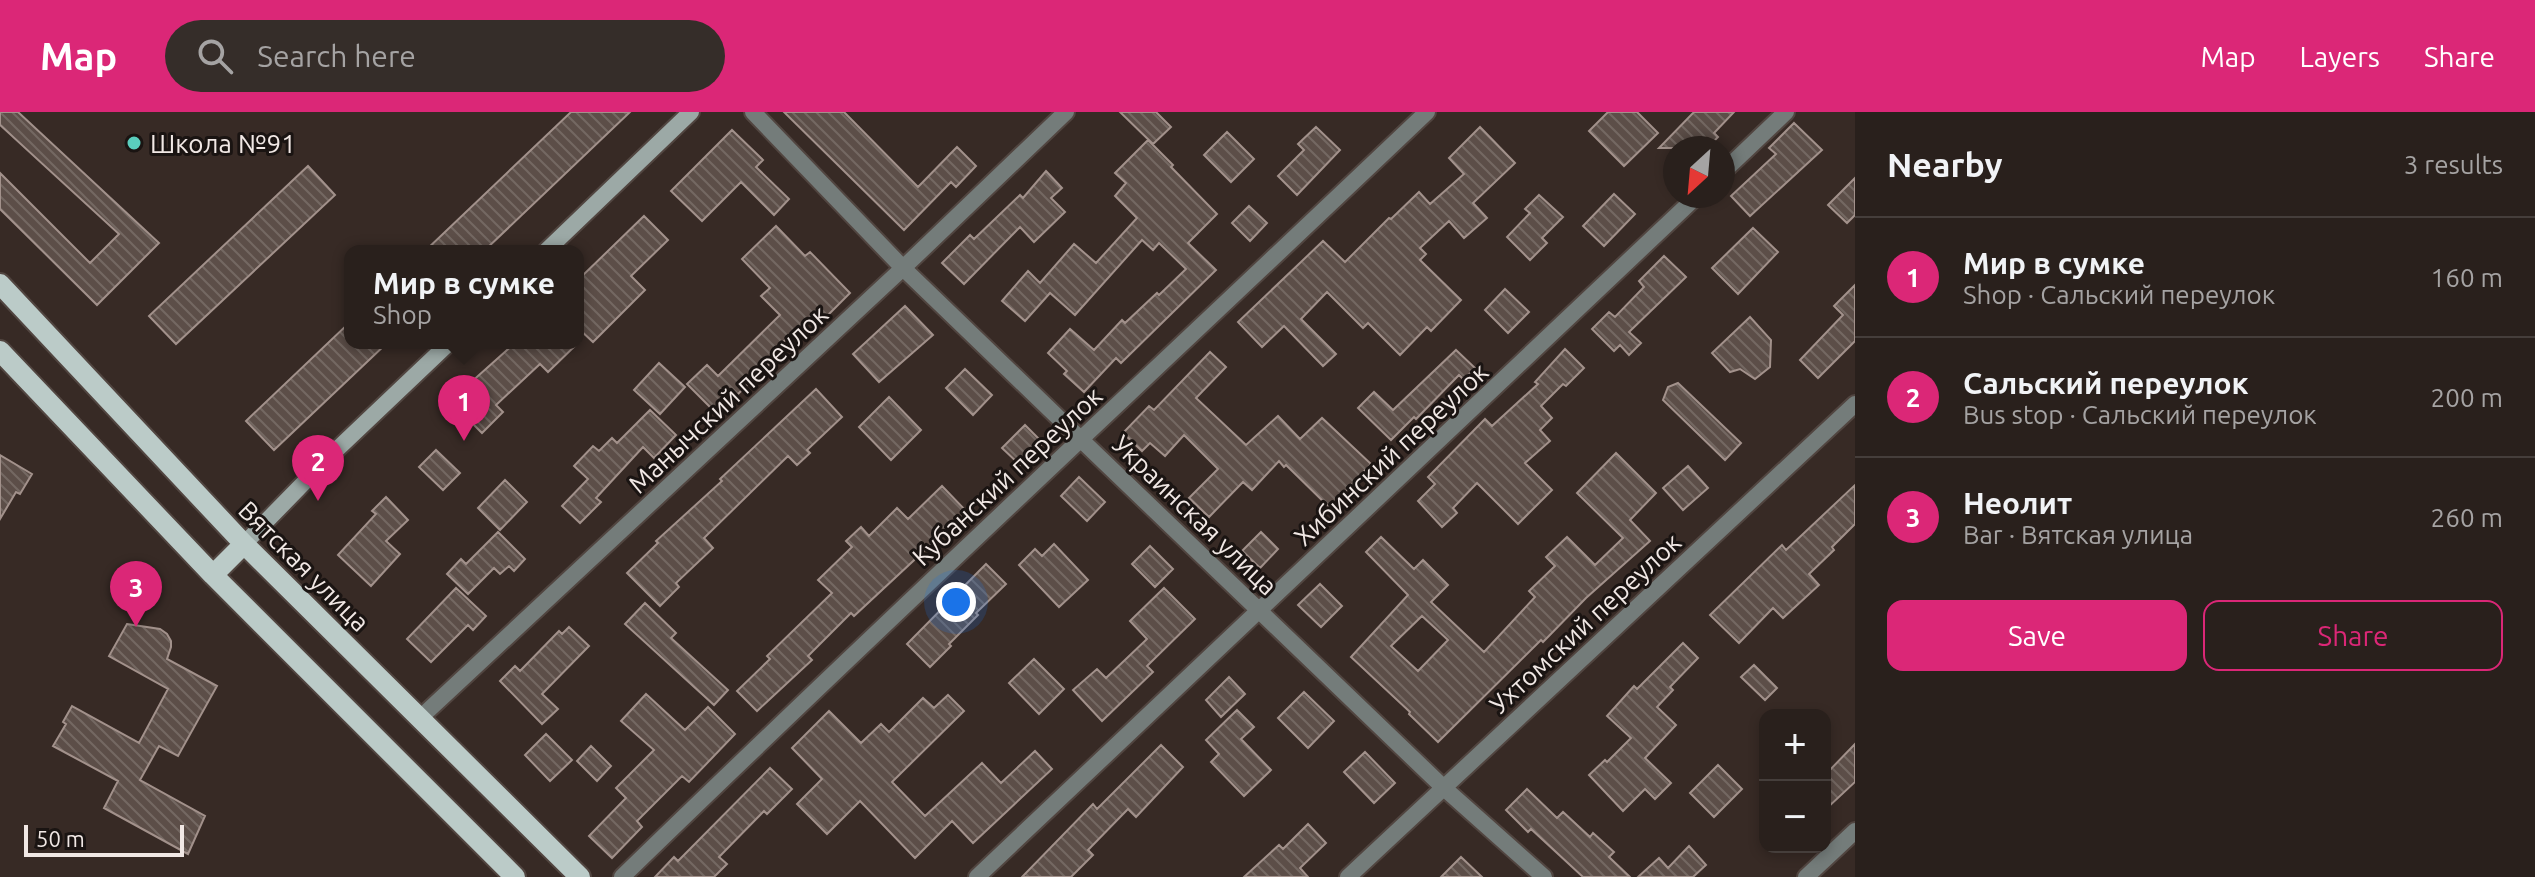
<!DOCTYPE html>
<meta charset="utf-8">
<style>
:root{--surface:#29201c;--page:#352d29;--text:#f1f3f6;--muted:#a5a3a3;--line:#453e3b;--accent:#db2777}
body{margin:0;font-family:Ubuntu,sans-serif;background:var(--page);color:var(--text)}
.controls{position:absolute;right:24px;bottom:24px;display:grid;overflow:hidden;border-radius:16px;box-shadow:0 4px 12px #0003}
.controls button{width:72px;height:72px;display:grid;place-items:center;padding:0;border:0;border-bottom:2px solid var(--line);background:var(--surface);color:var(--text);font:40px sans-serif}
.compass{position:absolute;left:1663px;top:24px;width:72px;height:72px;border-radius:50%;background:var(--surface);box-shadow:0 4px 12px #0003;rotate:206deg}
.scale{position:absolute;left:24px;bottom:20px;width:160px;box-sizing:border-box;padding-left:8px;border:4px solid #f1e8e5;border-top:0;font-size:22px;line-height:28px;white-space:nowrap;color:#f1e8e5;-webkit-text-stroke:6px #1a1412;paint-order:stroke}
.you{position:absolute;left:956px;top:490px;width:28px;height:28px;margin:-20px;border:6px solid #fff;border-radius:50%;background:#1a73e8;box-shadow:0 0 0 12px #1a73e833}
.badge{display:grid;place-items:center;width:52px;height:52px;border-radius:50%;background:var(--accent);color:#fff;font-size:26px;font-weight:700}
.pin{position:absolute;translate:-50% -66px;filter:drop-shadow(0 2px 4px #0008)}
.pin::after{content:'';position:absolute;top:42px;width:28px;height:24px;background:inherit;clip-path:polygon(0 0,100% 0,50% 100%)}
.popup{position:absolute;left:344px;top:133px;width:240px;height:104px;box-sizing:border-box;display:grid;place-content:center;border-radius:16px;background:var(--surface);filter:drop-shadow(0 2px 6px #0005);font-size:26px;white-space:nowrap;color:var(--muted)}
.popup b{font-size:30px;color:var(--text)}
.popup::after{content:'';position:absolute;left:50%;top:100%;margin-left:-16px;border:16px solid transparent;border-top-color:var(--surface)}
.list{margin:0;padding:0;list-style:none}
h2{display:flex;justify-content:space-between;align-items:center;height:104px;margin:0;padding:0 32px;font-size:34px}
h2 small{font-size:26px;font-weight:400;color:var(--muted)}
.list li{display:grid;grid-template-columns:52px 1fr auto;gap:24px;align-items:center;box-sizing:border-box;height:120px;padding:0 32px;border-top:2px solid var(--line)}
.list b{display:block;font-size:30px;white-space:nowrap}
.list p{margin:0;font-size:26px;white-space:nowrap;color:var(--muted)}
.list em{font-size:26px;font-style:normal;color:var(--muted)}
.actions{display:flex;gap:16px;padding:24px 32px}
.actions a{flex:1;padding:18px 0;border:2px solid var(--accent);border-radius:16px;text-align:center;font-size:28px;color:var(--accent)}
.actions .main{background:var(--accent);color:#fff}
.icon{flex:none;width:44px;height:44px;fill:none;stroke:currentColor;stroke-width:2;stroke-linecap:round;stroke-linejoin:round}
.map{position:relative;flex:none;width:1855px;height:765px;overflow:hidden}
header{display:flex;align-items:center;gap:48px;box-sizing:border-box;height:112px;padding:0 40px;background:var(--accent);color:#fff}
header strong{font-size:38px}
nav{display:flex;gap:44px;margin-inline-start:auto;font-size:28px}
.search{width:560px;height:72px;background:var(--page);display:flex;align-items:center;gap:20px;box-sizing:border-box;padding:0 28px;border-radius:44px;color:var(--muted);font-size:30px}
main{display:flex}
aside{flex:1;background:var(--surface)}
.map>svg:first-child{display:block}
</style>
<header>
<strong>Map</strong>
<div class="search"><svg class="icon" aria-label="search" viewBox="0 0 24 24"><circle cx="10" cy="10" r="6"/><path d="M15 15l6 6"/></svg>Search here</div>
<nav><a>Map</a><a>Layers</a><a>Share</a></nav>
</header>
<main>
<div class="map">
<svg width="1855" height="765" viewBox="0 0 1855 765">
<defs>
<pattern id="building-back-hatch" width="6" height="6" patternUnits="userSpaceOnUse" patternTransform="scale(2)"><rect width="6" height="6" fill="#5c4e48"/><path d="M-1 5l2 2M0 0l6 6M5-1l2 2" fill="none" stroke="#746862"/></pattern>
</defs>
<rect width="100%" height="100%" fill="#372a25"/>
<path fill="url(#building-back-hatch)" stroke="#a2918b" stroke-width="2" fill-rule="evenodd" d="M0 0H18L159 131 97 193 0 97V61L90 151 119 122 0 13Z
M571 0H630L484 139H425Z
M784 0H844L918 75 957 35 976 54 956 75 951 70 904 118Z
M1120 0H1156L1171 15 1153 32Z
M1608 0H1637L1658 21 1624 54 1589 19Z
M1694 0H1734L1714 21 1718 25 1707 36H1659Z
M1794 11 1822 38 1750 104 1731 84 1776 42 1769 36Z
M1316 15 1340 38 1297 83 1278 64 1304 38 1298 32Z
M1480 15 1515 51 1473 91 1487 106 1464 126 1449 109 1420 136 1426 142 1420 148 1461 188 1431 219 1427 215 1400 243 1368 211 1363 216 1327 180 1301 207 1336 242 1323 254 1284 214 1262 235 1238 210 1323 129 1345 150 1389 106 1391 107 1419 80 1430 92 1464 62 1449 46Z
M732 18 763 48 756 55 789 87 774 103 741 70 702 109 671 79Z
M1227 20 1254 47 1231 70 1204 43Z
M1148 28 1173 53 1171 55 1217 102 1188 131 1216 158 1121 251 1116 246 1084 280 1064 262 1067 259 1048 241 1070 217 1094 238 1122 208 1125 211 1157 181 1159 183 1186 157 1159 131 1153 138 1142 128 1075 203 1050 181 1025 209 1002 189 1028 159 1040 171 1074 132 1096 151 1137 106 1115 84 1126 71 1115 61Z
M308 54 335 83 176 232 149 204Z
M1046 59 1062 76 1051 86 1065 100 1034 130 1020 115 964 172 942 151 970 123 974 127 1020 83 1023 86Z
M1855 66V103L1847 111 1828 93Z
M1614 82 1635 102 1604 134 1583 114Z
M1539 83 1563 105 1542 126 1547 131 1530 148 1507 125 1530 101 1525 97Z
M1249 94 1267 111 1250 129 1232 111Z
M644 104 668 128 631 164 645 178 593 230 578 216V168Z
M776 114 805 144 810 140 850 181 825 206 817 198 778 235 783 239 717 302 687 272 707 253 718 264 780 203 761 184 770 176 742 147Z
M1753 116 1778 140 1738 182 1712 156Z
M1664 144 1686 165 1629 220 1641 231 1629 243 1620 233 1614 239 1592 217 1609 200 1615 205 1644 175 1639 169Z
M1855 173V229L1818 266 1800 248 1843 203 1834 194Z
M1505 177 1529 200 1508 221 1485 198Z
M905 194 933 223 879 270 853 242Z
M1750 205 1771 228 1770 255 1755 267 1740 257 1730 260 1712 241Z
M350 210V231H387L274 338 246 309Z
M515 231H578L548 260 540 252 496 293 503 300 482 321 450 289Z
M1565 237 1584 256 1566 274 1563 272 1541 294 1552 306 1540 318 1550 329 1525 351 1552 378 1518 412 1477 371 1453 396 1457 401 1442 415 1418 389 1435 372 1428 365 1485 307 1492 314 1538 272 1535 270Z
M1456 238 1475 256 1464 268 1459 263 1416 307 1414 305 1391 328 1358 296 1374 280 1393 298Z
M1210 240 1226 255 1196 286 1246 333 1278 304 1300 327 1322 306 1371 352 1330 396 1286 353 1284 355 1279 349 1252 378 1243 370 1209 405 1189 386 1218 357 1184 323 1165 344 1150 331 1142 339 1123 321 1149 294 1154 298Z
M659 251 685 275 660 302 634 278Z
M965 257 992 283 973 303 946 276Z
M1678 271 1741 331 1725 348 1663 288 1668 275Z
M816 277 842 305 807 338 810 341 797 353 788 344 704 426 713 436 676 471 679 475 660 494 627 461 658 431 656 429 722 369 720 367Z
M889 285 921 318 891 348 859 315Z
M650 298 676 323 654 346 643 335 596 386 601 390 580 411 562 394 588 367 574 354 593 334 599 339 612 326 617 331Z
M1025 313 1043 331 1020 353 1002 336Z
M436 338 460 361 443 378 419 355Z
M1616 341 1656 381 1630 408 1650 429 1586 486 1543 530 1541 528 1438 630 1409 602 1410 600 1351 545 1408 483 1366 440 1381 425 1414 457 1423 448 1448 473 1431 490 1484 540 1535 485 1529 479 1555 454 1546 445 1567 425 1595 453 1623 426 1577 381ZM1422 504 1448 528 1418 559 1391 534Z
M0 343 32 362 20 382 16 380 0 407Z
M1688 354 1708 376 1683 398 1663 376Z
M1079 365 1105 390 1087 409 1061 384Z
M505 368 527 390 500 418 478 396Z
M1855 373V412L1832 435 1834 438 1809 462 1819 473 1783 506 1773 496 1739 531 1710 503 1782 433 1786 438Z
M942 374 968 401 954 414 953 412 854 504 851 501 808 544 812 548 757 599 737 579 770 547 767 544 832 481 818 468 852 435 846 429 861 415 869 424 897 396 908 407Z
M386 385 408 408 386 429 400 442 371 474 338 443 376 402 372 399Z
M498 420 525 447 514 459 509 454 500 462 494 456 468 482 447 462 461 447 466 452Z
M1261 420 1278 437 1260 456 1242 439Z
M1054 432 1088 468 1059 495 1019 453 1035 437 1042 444Z
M1150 434 1173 457 1155 475 1132 452Z
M986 452 1006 472 976 501 978 503 949 532 951 534 930 555 907 532Z
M1320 472 1342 494 1321 515 1298 493Z
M456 476 486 504 473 518 468 513 431 550 407 527Z
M1164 476 1195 507 1147 554 1153 560 1102 609 1073 578 1097 557 1106 566 1147 527 1130 509Z
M645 491 676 521 671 526 728 578 714 593 625 512Z
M127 512 160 517 167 522 171 529V535L167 547 217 574 178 644 159 634 140 668 205 704 188 742 104 696 118 669 53 634 66 612 63 610 72 594 139 631 168 577 109 544Z
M569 515 589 534 542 582 558 597 542 612 500 569 515 554 520 559 559 519 562 522Z
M1683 531 1698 546 1670 575 1673 578 1657 595 1676 613 1645 646 1671 671 1655 687 1645 677 1623 699 1589 663 1605 648 1607 650 1631 626 1607 604 1634 574 1637 577Z
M1034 547 1064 577 1039 602 1009 571Z
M1754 553 1777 576 1765 588 1741 565Z
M1229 565 1245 582 1221 605 1206 588Z
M1304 580 1334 609 1308 636 1278 606Z
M646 582 685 618 708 595 735 622 689 670 682 664 637 709 642 715 612 746 589 724 626 686 616 676 654 638 621 609Z
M948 583 964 599 892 670 925 704 982 651 1001 671 1035 639 1052 657 973 731 952 709 915 746 860 689 827 722 797 692 822 667 792 636 829 599 861 631 881 612 889 620 923 586 934 596Z
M1237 598 1254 615 1241 627 1271 658 1244 684 1211 650 1219 642 1206 628Z
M546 622 572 648 550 669 525 643Z
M1855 632V670L1825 698V663Z
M1161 633 1183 655 1136 705 1128 697 1088 738 1093 743 1071 765H1022L1093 692 1097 697Z
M591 634 611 654 597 669 577 649Z
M1365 640 1395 671 1374 691 1344 660Z
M1718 653 1742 677 1714 705 1690 681Z
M770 656 792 677 767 702 764 699 719 745 727 752 714 765H655L674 745 678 749Z
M1527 677 1557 706 1563 700 1590 725 1593 721 1614 740 1609 745 1630 765H1583L1531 717 1528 720 1506 698Z
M1308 712 1326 731 1300 756 1308 765H1244L1279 733 1283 737Z
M1689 734 1706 753 1693 765H1638L1659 746 1668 756Z
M1461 745 1482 765H1441Z"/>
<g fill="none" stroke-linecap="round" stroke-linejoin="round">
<defs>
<path id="minor" d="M753 0 903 156 1097 343 1444 676 1544 765
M1723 60 1786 0
M420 606 903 156 1066 0
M622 765C887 507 1159 255 1427 0
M977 765 1697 84
M1348 765 1855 292
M1806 765 1855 719"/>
<path id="secondary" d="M546 139 691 0
M244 432 330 344 449 231"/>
<path id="primary" d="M0 172 244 432 580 765
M0 239 213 463 515 765
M213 463 244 432"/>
</defs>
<use href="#minor" stroke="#514540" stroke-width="20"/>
<use href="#secondary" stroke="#514540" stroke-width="20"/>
<use href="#primary" stroke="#514540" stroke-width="24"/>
<use href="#minor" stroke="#747c7a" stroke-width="16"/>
<use href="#secondary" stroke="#9ca9a6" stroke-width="16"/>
<use href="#primary" stroke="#bbcbc8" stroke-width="20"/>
</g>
<circle fill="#5acebd" stroke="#1a1412" stroke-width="3" cx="134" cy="31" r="8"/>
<g text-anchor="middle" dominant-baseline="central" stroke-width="6" stroke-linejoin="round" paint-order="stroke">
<g font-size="26" fill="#f1e8e5" stroke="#1a1412" text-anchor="start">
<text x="150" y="31">Школа №91</text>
</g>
<g font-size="26" fill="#f1e8e5" stroke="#1a1412">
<text transform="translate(728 287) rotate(-43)">Манычский переулок</text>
<text transform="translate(1391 342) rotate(-43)">Хибинский переулок</text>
<text transform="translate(1007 364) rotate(-43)">Кубанский переулок</text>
<text transform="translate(1195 403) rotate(44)">Украинская улица</text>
<text transform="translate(304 454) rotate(45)">Вятская улица</text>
<text transform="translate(1585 511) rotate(-43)">Ухтомский переулок</text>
</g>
</g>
</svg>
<div class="controls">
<button>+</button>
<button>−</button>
</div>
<svg class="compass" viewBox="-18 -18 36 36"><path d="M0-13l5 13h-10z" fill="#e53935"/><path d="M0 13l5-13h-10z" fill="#a5a3a3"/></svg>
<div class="scale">50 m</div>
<div class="you"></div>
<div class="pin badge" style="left:464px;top:329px">1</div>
<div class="popup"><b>Мир в сумке</b>Shop</div>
<div class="pin badge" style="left:318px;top:389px">2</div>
<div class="pin badge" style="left:136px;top:515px">3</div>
</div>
<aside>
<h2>Nearby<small>3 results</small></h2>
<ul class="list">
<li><span class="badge">1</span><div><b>Мир в сумке</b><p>Shop · Сальский переулок</p></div><em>160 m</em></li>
<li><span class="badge">2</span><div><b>Сальский переулок</b><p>Bus stop · Сальский переулок</p></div><em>200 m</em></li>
<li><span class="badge">3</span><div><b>Неолит</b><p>Bar · Вятская улица</p></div><em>260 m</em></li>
</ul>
<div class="actions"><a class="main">Save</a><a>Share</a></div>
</aside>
</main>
